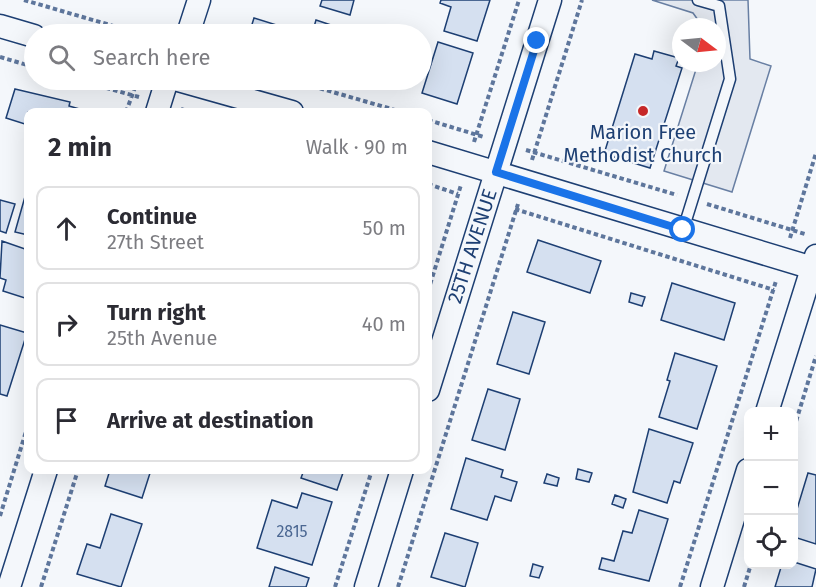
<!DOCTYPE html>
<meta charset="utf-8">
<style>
:root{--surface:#fff;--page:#f2f2f3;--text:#2b2b33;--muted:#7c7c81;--line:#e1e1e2}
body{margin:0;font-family:"Fira Sans",sans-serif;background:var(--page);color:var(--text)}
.controls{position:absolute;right:18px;bottom:18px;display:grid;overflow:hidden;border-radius:12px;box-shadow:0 6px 24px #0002}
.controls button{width:54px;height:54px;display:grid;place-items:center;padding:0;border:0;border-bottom:2px solid var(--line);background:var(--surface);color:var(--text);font:30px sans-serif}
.compass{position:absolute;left:672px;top:18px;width:54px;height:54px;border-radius:50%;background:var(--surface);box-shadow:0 6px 24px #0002;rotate:106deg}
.stop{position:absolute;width:18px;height:18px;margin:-14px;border:4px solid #1a73e8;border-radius:50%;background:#fff}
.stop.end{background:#1a73e8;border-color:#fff;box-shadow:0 2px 6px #0008}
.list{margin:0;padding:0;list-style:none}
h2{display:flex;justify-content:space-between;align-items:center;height:78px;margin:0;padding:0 24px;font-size:26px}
h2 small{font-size:20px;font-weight:400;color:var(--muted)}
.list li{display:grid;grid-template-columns:39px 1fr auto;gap:18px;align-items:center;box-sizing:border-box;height:84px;margin:0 12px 12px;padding:0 12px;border:2px solid var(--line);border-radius:12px}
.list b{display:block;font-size:22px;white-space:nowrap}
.list p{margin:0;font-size:20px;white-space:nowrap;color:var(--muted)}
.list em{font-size:20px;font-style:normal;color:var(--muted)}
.icon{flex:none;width:33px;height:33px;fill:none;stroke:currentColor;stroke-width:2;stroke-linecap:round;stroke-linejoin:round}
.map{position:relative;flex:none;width:816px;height:587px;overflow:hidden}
.search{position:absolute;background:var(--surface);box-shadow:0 6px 24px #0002;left:24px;top:24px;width:408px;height:66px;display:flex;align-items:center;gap:15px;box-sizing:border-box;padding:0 21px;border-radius:33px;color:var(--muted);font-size:22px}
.panel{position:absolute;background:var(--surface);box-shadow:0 6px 24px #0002;left:24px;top:108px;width:408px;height:366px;border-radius:12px}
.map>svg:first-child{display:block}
</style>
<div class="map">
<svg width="816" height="587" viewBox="0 0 816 587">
<rect width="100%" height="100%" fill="#f4f7fb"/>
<path fill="#e3e8f0" stroke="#687fa3" stroke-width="1.5" d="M652 0H748L750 59 771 66 732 192 664 171 698 63H717V27H703L693 13Z"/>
<path fill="#d5e0f0" stroke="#1d3f73" stroke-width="1.5" d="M322 0H354L350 15 320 6Z
M441 0H490L477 41 444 31 451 7 440 3Z
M254 18 299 32V34H249Z
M316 20 343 29 341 34H312Z
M438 42 473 53 457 104 422 93Z
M654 51 679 58 676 66 682 68 650 168 604 154 635 54 652 59Z
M15 89 70 102 69 106 90 112H28V125L6 118Z
M28 186V235L15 232Z
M0 200 15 204 6 233 0 231Z
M538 240 601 261 590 293 527 272Z
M2 241 28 250V299L3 291 6 280 0 278Z
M672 283 735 303 724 340 661 320Z
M631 293 645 297 642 306 629 302Z
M513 312 545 322 529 374 497 364Z
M0 325 27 333 7 396 0 394Z
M675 353 717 366 697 429 659 417 670 381 667 380Z
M488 389 520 399 505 450 472 440Z
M649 429 693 443 680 483 674 481 667 503 633 492Z
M466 458 503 470 501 477 517 482 511 501 495 496 487 520 451 509Z
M578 469 592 473 589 482 576 479Z
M110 470H151L142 498 105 486Z
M304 470H344L337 490 301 478Z
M808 473 816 475V544L794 537V519Z
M547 474 559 478 557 486 544 483Z
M302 493 332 502 312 565 257 548 272 500 297 508Z
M615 495 626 499 623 508 612 504Z
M639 510 668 519 649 581 599 569 602 558 614 561 623 531 632 533Z
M111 514 142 524 121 587 77 574 87 544 100 548Z
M445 533 478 543 465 587 431 577Z
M794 562 816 569 812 587H775L782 564H794Z
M533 564 543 567 539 578 530 576Z
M275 567 309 578 306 587H269Z"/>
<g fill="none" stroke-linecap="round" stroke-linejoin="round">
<defs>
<path id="lane" d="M683 230 730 79 719 6 698 0"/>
<path id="street" d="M0 26 34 36
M188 34 199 0
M178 80 292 112
M157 112 167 80
M428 152 816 269
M428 390 550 0
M767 412 816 256
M9 587 46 470
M366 587 402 470
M712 587 748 470"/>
</defs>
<use href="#lane" stroke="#1d3f73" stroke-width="13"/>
<use href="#street" stroke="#1d3f73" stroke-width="25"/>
<path stroke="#5e769c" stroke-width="4" stroke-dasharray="4.5 3" stroke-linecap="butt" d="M24 0 141 34
M0 57 34 67
M77 80 139 97
M291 80 402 112
M181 109 191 112
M126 112 137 82
M428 120 484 137
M474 142 519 0
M526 150 677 195
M532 160 582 0
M428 184 458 194
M707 204 805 234
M515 209 774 290
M790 238 816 153
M428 291 461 185
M794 428 816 356
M0 516 28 425
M41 587 78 470
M335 587 372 470
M398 587 518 204
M680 587 776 281
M744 587 751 564"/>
<use href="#lane" stroke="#f4f7fb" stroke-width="10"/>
<use href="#street" stroke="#f4f7fb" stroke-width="22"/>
</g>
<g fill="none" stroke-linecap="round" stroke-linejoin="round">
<path stroke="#1a73e8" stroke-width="8" d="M537 41 496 172 683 230"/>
</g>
<circle fill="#c62828" stroke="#f4f7fb" stroke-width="2" cx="643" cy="111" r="6"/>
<g text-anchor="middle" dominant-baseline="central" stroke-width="4.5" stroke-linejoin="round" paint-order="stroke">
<g font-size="16" fill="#4b6792">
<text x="292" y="531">2815</text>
</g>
<g font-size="20" fill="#1d3f73" stroke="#f4f7fb">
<text x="643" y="132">Marion Free<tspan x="643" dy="23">Methodist Church</tspan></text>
</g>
<g font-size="20" fill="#1d3f73" stroke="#f4f7fb">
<text transform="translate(472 246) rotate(-72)">25TH AVENUE</text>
</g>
</g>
</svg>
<div class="controls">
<button>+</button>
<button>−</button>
<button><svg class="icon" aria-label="locate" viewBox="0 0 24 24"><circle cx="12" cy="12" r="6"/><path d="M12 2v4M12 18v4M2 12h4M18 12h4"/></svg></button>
</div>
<svg class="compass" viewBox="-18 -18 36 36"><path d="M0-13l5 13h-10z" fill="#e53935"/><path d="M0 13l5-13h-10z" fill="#7c7c81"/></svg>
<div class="stop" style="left:683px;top:230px"></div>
<div class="stop end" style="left:537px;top:41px"></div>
<div class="search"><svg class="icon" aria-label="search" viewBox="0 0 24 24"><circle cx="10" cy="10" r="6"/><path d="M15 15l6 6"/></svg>Search here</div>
<section class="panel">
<h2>2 min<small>Walk · 90 m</small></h2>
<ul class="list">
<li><svg class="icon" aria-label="ahead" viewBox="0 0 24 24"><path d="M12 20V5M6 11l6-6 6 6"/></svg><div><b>Continue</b><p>27th Street</p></div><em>50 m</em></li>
<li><svg class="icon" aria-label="right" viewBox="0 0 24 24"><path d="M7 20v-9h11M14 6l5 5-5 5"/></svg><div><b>Turn right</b><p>25th Avenue</p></div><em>40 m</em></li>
<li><svg class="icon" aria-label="arrive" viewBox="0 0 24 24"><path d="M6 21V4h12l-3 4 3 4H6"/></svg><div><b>Arrive at destination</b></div></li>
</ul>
</section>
</div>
